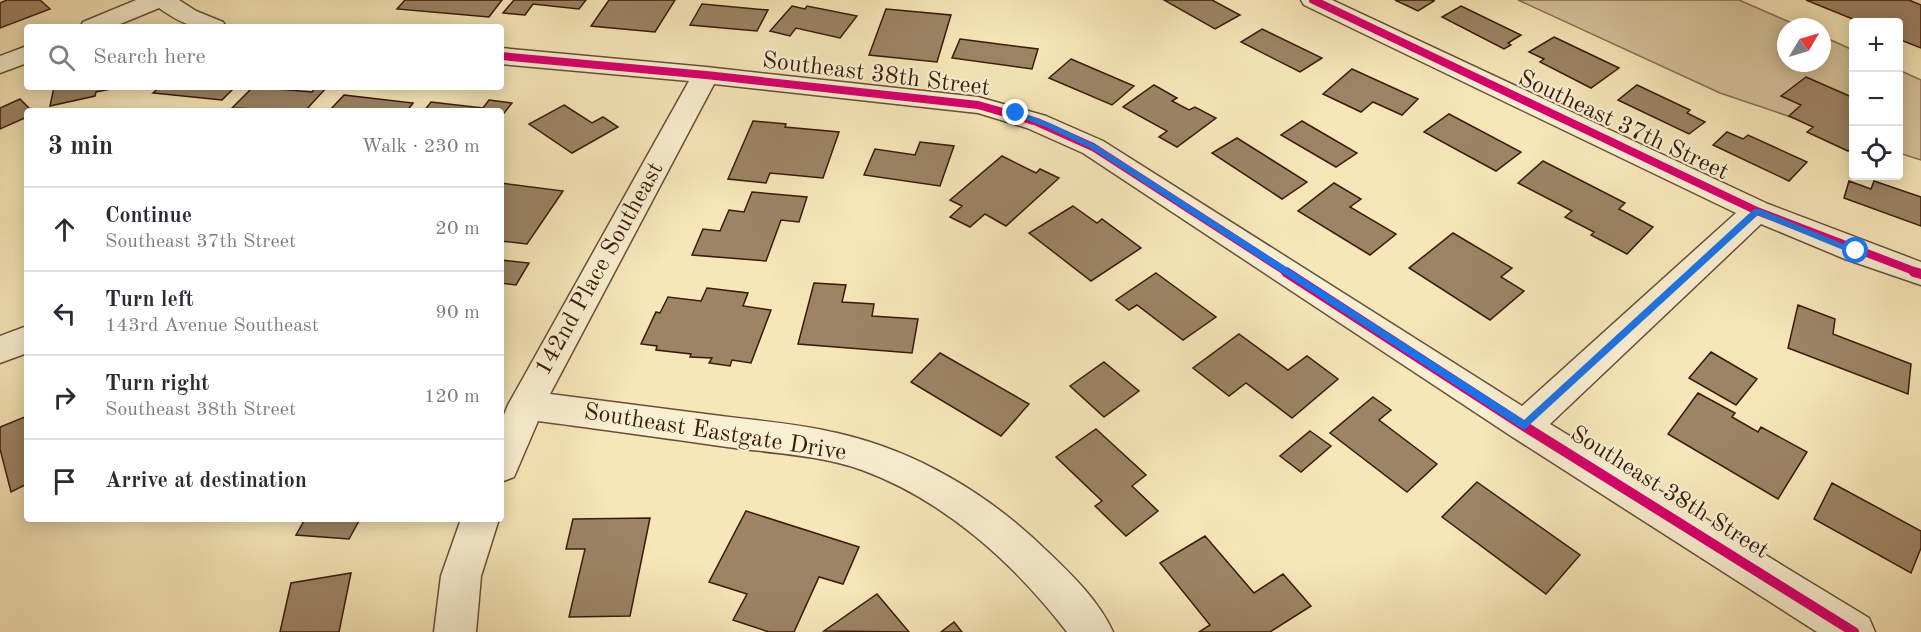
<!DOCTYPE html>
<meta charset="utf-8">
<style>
:root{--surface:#fff;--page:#f2f2f3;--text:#2b2b33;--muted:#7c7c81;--line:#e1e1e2}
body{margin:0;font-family:"Old Standard TT",serif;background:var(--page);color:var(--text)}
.controls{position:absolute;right:18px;top:18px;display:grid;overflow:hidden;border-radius:6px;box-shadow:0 3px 15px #0003}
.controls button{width:54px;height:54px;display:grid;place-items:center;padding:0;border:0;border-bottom:2px solid var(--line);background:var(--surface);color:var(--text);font:30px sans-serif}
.compass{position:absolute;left:1777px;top:18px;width:54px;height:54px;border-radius:50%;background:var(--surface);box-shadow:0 3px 15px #0003;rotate:52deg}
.stop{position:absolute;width:18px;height:18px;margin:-14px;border:4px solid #1a73e8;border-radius:50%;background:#fff}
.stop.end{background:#1a73e8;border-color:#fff;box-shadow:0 2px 6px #0008}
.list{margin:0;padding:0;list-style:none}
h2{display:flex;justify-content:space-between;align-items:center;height:78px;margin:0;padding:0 24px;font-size:26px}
h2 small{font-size:20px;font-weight:400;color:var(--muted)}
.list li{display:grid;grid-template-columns:39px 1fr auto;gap:18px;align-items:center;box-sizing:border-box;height:84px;padding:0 24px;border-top:2px solid var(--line)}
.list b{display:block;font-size:22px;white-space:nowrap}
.list p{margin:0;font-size:20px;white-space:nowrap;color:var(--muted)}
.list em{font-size:20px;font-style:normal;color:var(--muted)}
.icon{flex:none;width:33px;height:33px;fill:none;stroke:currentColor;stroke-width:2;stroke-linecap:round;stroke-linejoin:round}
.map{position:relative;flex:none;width:1921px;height:632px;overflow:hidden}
.search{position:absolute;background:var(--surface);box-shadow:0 3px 15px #0003;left:24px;top:24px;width:480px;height:66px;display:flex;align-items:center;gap:15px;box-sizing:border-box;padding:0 21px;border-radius:6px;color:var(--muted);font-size:22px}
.panel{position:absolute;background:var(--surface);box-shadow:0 3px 15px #0003;left:24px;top:108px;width:480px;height:414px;border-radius:6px}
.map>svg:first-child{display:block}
</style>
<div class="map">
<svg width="1921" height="632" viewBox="0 0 1921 632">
<rect width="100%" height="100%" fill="#f6e6b8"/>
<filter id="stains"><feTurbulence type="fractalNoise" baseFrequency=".00333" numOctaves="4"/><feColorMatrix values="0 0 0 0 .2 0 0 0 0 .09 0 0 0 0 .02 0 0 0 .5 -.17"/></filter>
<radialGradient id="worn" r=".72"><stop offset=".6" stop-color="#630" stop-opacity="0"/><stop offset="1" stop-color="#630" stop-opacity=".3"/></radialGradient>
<path fill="#d6c39b" stroke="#886e53" stroke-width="1.5" d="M1518 0H1739L1801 27H1786V63H1822V36L1853 50V138L1720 93Z
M1899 70 1921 80V160L1899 153Z"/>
<path fill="#9c8465" stroke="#3a1a0b" stroke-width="1.5" d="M7 0H40L50 9 0 28V3Z
M405 0H502L489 17 397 9Z
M514 0H586L579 9 533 4 525 15 503 13Z
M609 0H675L655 32 591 26Z
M1164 0H1212L1240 15 1215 29Z
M1395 0H1431L1434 1 1418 11Z
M1806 0H1909L1921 5V48L1898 39V22H1860Z
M702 4 768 10 757 31 690 25Z
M792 6 805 9 807 6 857 16 840 38 796 28 790 36 770 31Z
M1461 6 1521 35 1508 43 1511 45 1504 49 1442 17Z
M886 9 951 15 937 62 869 55Z
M1262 29 1322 58 1300 72 1241 42Z
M1554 37 1619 68 1591 88 1540 62 1544 59 1529 52Z
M960 39 1038 49 1032 69 952 58Z
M1071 59 1134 86 1112 105 1049 78Z
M1352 69 1418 99 1402 115 1373 102 1361 112 1323 94Z
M1806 77 1854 98V146L1848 151 1807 132 1813 127 1789 116 1801 105 1781 96Z
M1154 85 1177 98 1172 101 1189 110 1195 107 1216 118 1177 147 1159 137 1167 131 1123 107Z
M1637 85 1690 110 1687 113 1705 122 1689 134 1618 100Z
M54 87H120L96 92 95 96 50 106Z
M160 87H235L222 100 153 93Z
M253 87 312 92 316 87H327L305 111 232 108Z
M344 95 413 103 407 111H329Z
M20 99 32 111H27V117L0 129V108Z
M489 100 512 103 501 117V111H424L431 102 483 108Z
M564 105 592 123 603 117 618 127 572 153 529 124Z
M1449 114 1521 152 1496 171 1424 132Z
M753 121 786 124 785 127 839 132 823 178 770 173 766 183 728 179Z
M1302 121 1357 153 1336 167 1281 135Z
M1727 132 1743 139 1748 135 1807 162 1789 181 1713 145Z
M1237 138 1307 182 1282 199 1212 153Z
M920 142 954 146 940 186 864 175 875 149 915 155Z
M1002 156 1036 173 1040 169 1059 178 1006 226 985 214 970 227 950 217 962 206 950 200Z
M1543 161 1625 203 1619 209 1653 227 1627 254 1591 235 1594 232 1565 217 1572 211 1518 183Z
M1849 181 1871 189 1874 181 1921 197V226L1844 198Z
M501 183 563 191 527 244 501 241Z
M1334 183 1361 199 1350 207 1396 234 1370 255 1298 211Z
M752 192 807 197 799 222 781 220 766 261 692 255 703 229 720 231 729 210 744 212Z
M1073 206 1097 223 1102 219 1141 248 1091 281 1029 233Z
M1453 233 1512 268 1501 277 1524 291 1490 320 1409 268Z
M501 260 529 263 516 285 501 283Z
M1156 273 1216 317 1183 340 1137 305 1129 310 1116 300Z
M814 283 846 285 842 302 874 304 872 316 918 319 912 353 798 344Z
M707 288 748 293 743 306 771 310 751 363 732 360 730 366 709 363 712 358 690 357 691 354 656 350 657 346 641 344 656 312 660 313 668 297 701 301Z
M1798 305 1835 319 1833 334 1911 364 1908 394 1788 348Z
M1239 334 1288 370 1307 356 1338 379 1292 418 1246 383 1229 396 1193 368Z
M1711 352 1757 379 1736 405 1689 378Z
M940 353 1029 404 1001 436 911 382Z
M1104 362 1139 391 1104 417 1070 386Z
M1698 393 1735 413 1732 417 1758 432 1761 427 1807 452 1778 499 1668 434Z
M1373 397 1391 410 1379 420 1437 464 1407 492 1330 433Z
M27 416V484L11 492 0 449V427Z
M1096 429 1146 475 1132 486 1158 511 1126 536 1095 506 1102 501 1056 457Z
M1310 431 1331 446 1301 472 1280 456Z
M1477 482 1580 555 1546 594 1442 517Z
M1832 483 1921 531V548L1911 573 1814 519Z
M746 511 859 547 843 584 819 577 794 632H769L733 620 747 594 709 582Z
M650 518 630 616 569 617 585 549H566L573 519Z
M305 519H360L349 539 296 535Z
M1205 536 1254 593 1283 574 1311 606 1270 632H1199L1210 625 1160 563Z
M351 573 339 632H280L291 583Z
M877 594 909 632 824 631Z
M954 622 962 632H941Z"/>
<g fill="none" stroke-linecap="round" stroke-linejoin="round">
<defs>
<path id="minor" d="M136 0H179L196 11 223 22 226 27C192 27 188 28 159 8L113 27H80L83 22Z
M1301 0H1332L1768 204 1921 262V285L1845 259 1761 224 1550 424 1869 618 1875 632H1817L1511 436 1083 153 1027 128 978 113 714 84 550 394C607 401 664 409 721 416 760 421 799 424 837 433 917 451 990 495 1048 552 1072 575 1099 601 1113 632H1067C1014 563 944 500 862 470 819 455 772 453 727 447 664 438 601 429 538 421L514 477 501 482V422L508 405 689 81 501 64V48L706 67 978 97 1046 116 1103 141 1522 406 1736 213 1304 5Z
M27 46V63L0 73V56Z
M27 326V353L0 363V336Z
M461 519H499L481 576 476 632H434L441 576Z"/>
</defs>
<use href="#minor" stroke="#694d36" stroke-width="3"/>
<use href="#minor" fill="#f9efd1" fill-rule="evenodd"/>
<defs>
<path id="cycleway-far1" d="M1313 0 1757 211 1919 273
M501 56 706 75 978 105 1037 122 1093 147 1288 273"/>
<path id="cycleway" d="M1286 272 1524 426 1854 632
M1914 272 1921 274"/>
</defs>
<use href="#cycleway-far1" stroke="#f9efd1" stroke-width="10"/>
<use href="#cycleway" stroke="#f9efd1" stroke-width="14"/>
<use href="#cycleway-far1" stroke="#d6006c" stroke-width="8"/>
<use href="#cycleway" stroke="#d6006c" stroke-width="10"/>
</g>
<path fill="#1a73e8" d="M1016 110 1052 124 1096 145 1524 420 1754 209H1760L1860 251 1856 255 1853 254 1758 215 1524 430 1090 148 1046 127 1013 115 1011 113Z"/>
<g text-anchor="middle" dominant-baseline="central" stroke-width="4.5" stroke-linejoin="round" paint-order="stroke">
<g font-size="24" fill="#3a1a0b" stroke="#f9efd1">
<text transform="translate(876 75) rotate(7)">Southeast 38th Street</text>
<text transform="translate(1623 126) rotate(25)">Southeast 37th Street</text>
<text transform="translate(600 269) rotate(-61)">142nd Place Southeast</text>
<text transform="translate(715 433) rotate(9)">Southeast Eastgate Drive</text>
<text transform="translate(1669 493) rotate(32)">Southeast 38th Street</text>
</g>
</g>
<rect width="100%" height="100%" filter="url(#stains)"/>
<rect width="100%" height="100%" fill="url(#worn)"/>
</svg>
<div class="controls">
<button>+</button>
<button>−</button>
<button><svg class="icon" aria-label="locate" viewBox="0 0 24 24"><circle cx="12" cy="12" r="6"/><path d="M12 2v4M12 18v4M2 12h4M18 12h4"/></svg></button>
</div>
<svg class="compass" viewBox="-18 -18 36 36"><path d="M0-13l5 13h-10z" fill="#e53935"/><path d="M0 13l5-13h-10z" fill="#7c7c81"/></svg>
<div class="stop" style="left:1856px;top:251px"></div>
<div class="stop end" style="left:1016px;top:113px"></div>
<div class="search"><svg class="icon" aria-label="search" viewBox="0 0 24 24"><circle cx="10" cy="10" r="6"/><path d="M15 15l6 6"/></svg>Search here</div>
<section class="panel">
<h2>3 min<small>Walk · 230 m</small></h2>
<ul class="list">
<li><svg class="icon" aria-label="ahead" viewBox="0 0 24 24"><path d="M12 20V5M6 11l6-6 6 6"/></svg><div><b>Continue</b><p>Southeast 37th Street</p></div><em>20 m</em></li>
<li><svg class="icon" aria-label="left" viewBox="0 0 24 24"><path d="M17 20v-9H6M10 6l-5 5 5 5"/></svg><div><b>Turn left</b><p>143rd Avenue Southeast</p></div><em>90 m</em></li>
<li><svg class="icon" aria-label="right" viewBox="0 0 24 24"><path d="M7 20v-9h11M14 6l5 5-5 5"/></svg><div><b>Turn right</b><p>Southeast 38th Street</p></div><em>120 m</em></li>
<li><svg class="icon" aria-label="arrive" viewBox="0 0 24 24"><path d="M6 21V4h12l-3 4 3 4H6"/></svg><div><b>Arrive at destination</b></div></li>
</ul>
</section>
</div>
